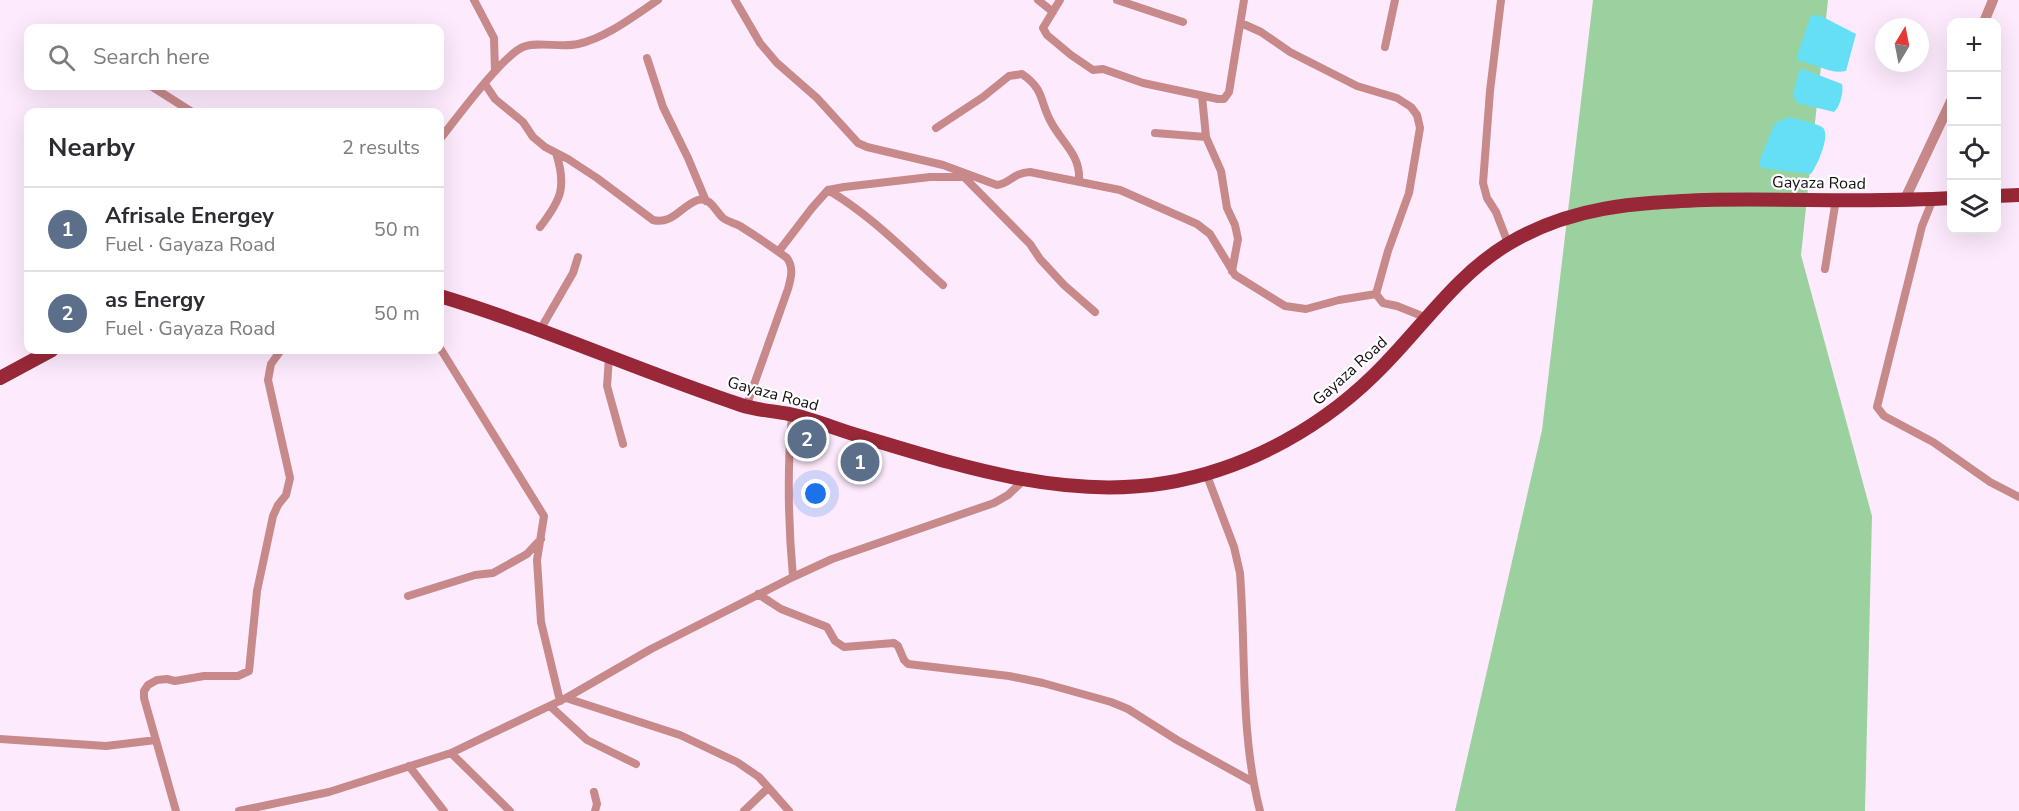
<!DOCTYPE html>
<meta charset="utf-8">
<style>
:root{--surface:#fff;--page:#f7f7f7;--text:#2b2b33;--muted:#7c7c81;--line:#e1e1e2;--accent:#ea580c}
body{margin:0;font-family:"Nunito Sans",sans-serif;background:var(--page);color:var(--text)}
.controls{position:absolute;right:18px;top:18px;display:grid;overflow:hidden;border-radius:12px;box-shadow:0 6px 24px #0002}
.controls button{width:54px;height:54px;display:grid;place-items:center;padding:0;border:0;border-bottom:2px solid var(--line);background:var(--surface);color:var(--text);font:30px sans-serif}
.compass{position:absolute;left:1875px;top:18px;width:54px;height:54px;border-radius:50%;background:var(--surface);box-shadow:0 6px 24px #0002;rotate:10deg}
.you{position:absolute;left:816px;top:494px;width:21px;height:21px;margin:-15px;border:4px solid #fff;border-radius:50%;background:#1a73e8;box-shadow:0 0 0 9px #1a73e833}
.badge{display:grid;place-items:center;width:39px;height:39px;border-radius:50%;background:var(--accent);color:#fff;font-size:20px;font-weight:700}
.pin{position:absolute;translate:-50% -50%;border:3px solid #fff;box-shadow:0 2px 6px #0006}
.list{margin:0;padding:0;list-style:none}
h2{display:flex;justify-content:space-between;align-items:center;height:78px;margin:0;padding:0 24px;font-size:26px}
h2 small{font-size:20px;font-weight:400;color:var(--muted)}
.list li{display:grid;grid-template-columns:39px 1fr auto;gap:18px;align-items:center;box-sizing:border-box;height:84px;padding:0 24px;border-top:2px solid var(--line)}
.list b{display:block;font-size:22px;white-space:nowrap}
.list p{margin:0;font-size:20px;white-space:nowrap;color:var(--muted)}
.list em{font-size:20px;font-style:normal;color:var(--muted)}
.icon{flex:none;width:33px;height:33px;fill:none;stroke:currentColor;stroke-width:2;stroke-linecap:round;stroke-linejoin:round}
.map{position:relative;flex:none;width:2019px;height:811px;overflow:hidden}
.search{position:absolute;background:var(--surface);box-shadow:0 6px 24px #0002;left:24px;top:24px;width:420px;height:66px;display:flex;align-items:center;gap:15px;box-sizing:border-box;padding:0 21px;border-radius:12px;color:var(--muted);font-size:22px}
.panel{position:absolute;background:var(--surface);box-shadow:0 6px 24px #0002;left:24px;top:108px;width:420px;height:246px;border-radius:12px}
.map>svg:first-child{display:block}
</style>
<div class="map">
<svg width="2019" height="811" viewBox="0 0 2019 811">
<rect width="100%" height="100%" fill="#fdebfd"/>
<path fill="#9bd19f" d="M1593 0H1828L1801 255 1872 516 1865 811H1455L1542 430Z"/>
<path fill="#65dff5" d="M1811 15 1821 16 1856 34 1846 71C1830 75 1815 63 1798 61L1797 56Z
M1803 69 1842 84C1844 92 1840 107 1834 112L1797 103 1793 95 1799 71Z
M1790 117C1799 120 1813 122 1822 127 1832 133 1817 166 1811 174L1761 168 1759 162 1775 123Z"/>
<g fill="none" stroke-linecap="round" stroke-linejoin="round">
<path stroke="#c8898a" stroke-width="8" d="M474 0 494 38 495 71
M735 0 760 43 777 63 817 98 858 143 867 147 943 165 997 185C1010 184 1012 173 1030 172L1120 190 1197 224 1210 234 1235 275 1285 306 1306 309 1339 300 1376 294 1383 303 1397 306 1427 318
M1038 0 1053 12
M1060 0 1043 28 1047 35 1071 55 1093 70 1103 69 1143 83 1218 99H1224L1229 92 1244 0
M1117 0 1183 22
M1501 0 1490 91 1483 183 1487 198 1496 212 1508 243
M1241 23 1261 32 1290 52 1357 86 1397 98 1411 107 1417 115 1420 128 1409 193 1388 251 1376 294
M1385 47 1395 0
M647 58 663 107 688 158 706 201
M485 84 495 99 523 122 533 137 545 147 568 159 597 178 653 220C673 225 682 205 698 200 710 196 716 212 723 218 728 222 735 223 740 226 756 236 772 247 787 258 794 268 791 278 788 289L746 407
M151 86 192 112
M1202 96 1206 137 1221 171 1227 208 1235 225 1238 239 1232 271
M936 128 983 97 1009 76 1022 74C1045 90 1039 100 1051 122 1062 143 1081 155 1079 181
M1155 133 1206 137
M440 139C456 119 502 56 523 47 538 41 561 48 578 44 606 38 634 16 658 0
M964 177 1030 244 1040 259 1064 285 1095 312
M828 190C872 216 905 251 943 285
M1933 199 1922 226 1877 407 1884 416 1933 442 1990 482 2019 497
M540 227C561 200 567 187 556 153
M779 251 812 208 828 190 844 187 930 177H966
M1825 269 1836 199
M540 330 573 273 578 257
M440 348 544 516 537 560 541 622 560 701
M609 357 607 386 623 444
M792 415C787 469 788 522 793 577
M1206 473 1234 547 1240 573C1246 652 1240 734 1260 811
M758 594 781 609 827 627 835 641 844 647 894 643 898 646 904 660 908 664 1009 676 1043 683 1111 702 1128 709 1177 740 1253 782
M408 596 475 575 493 573 527 554 541 539
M566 698 680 735 737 762 759 777 789 811
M550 706 587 740 636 764
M0 739 106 746 156 740
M451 753 510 811
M409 766 444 811
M594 792 597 804 595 811
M176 811 144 698V691L148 685 157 680 167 679 175 681 204 676H238L249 671 257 591 273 516 278 505 286 495 290 478 268 380 271 364 279 353 278 350
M239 811 329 792 451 753 566 698 651 649 793 577 832 559 994 503 1008 495 1026 478
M744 811 768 788"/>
<path stroke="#c8898a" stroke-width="10" d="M1984 22 1993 0
M1904 201 1952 99"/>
<path stroke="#982837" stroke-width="14" d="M1996 196 2019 195
M440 296C542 327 639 371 741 405 756 410 773 411 789 414 813 419 836 429 860 436 957 465 1062 500 1165 483 1249 469 1327 425 1385 364 1425 323 1458 274 1508 244 1571 206 1634 203 1705 200 1787 198 1870 203 1952 198
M0 378 52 350"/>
</g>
<g text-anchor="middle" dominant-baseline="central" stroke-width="4.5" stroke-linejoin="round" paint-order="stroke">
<g font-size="16" fill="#130d13" stroke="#fff">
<text transform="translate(1819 183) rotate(1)">Gayaza Road</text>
<text transform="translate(1350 371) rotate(-42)">Gayaza Road</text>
<text transform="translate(773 394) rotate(15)">Gayaza Road</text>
</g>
</g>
</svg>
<div class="controls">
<button>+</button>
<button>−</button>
<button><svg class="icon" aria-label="locate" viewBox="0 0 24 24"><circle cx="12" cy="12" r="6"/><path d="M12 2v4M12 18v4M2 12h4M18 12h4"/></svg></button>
<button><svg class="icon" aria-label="layers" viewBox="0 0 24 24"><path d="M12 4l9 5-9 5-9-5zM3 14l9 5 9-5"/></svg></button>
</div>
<svg class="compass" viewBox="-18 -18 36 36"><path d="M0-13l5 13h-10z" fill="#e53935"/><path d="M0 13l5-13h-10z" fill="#7c7c81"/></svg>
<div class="you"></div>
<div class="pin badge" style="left:860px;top:462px;background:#5c6f8a">1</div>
<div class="pin badge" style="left:807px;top:439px;background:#5c6f8a">2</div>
<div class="search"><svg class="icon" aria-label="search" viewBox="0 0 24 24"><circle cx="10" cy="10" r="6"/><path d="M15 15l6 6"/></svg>Search here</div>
<section class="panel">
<h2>Nearby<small>2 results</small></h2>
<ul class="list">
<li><span class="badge" style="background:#5c6f8a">1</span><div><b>Afrisale Energey</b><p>Fuel · Gayaza Road</p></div><em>50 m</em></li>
<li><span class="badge" style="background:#5c6f8a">2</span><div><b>as Energy</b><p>Fuel · Gayaza Road</p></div><em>50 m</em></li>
</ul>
</section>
</div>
